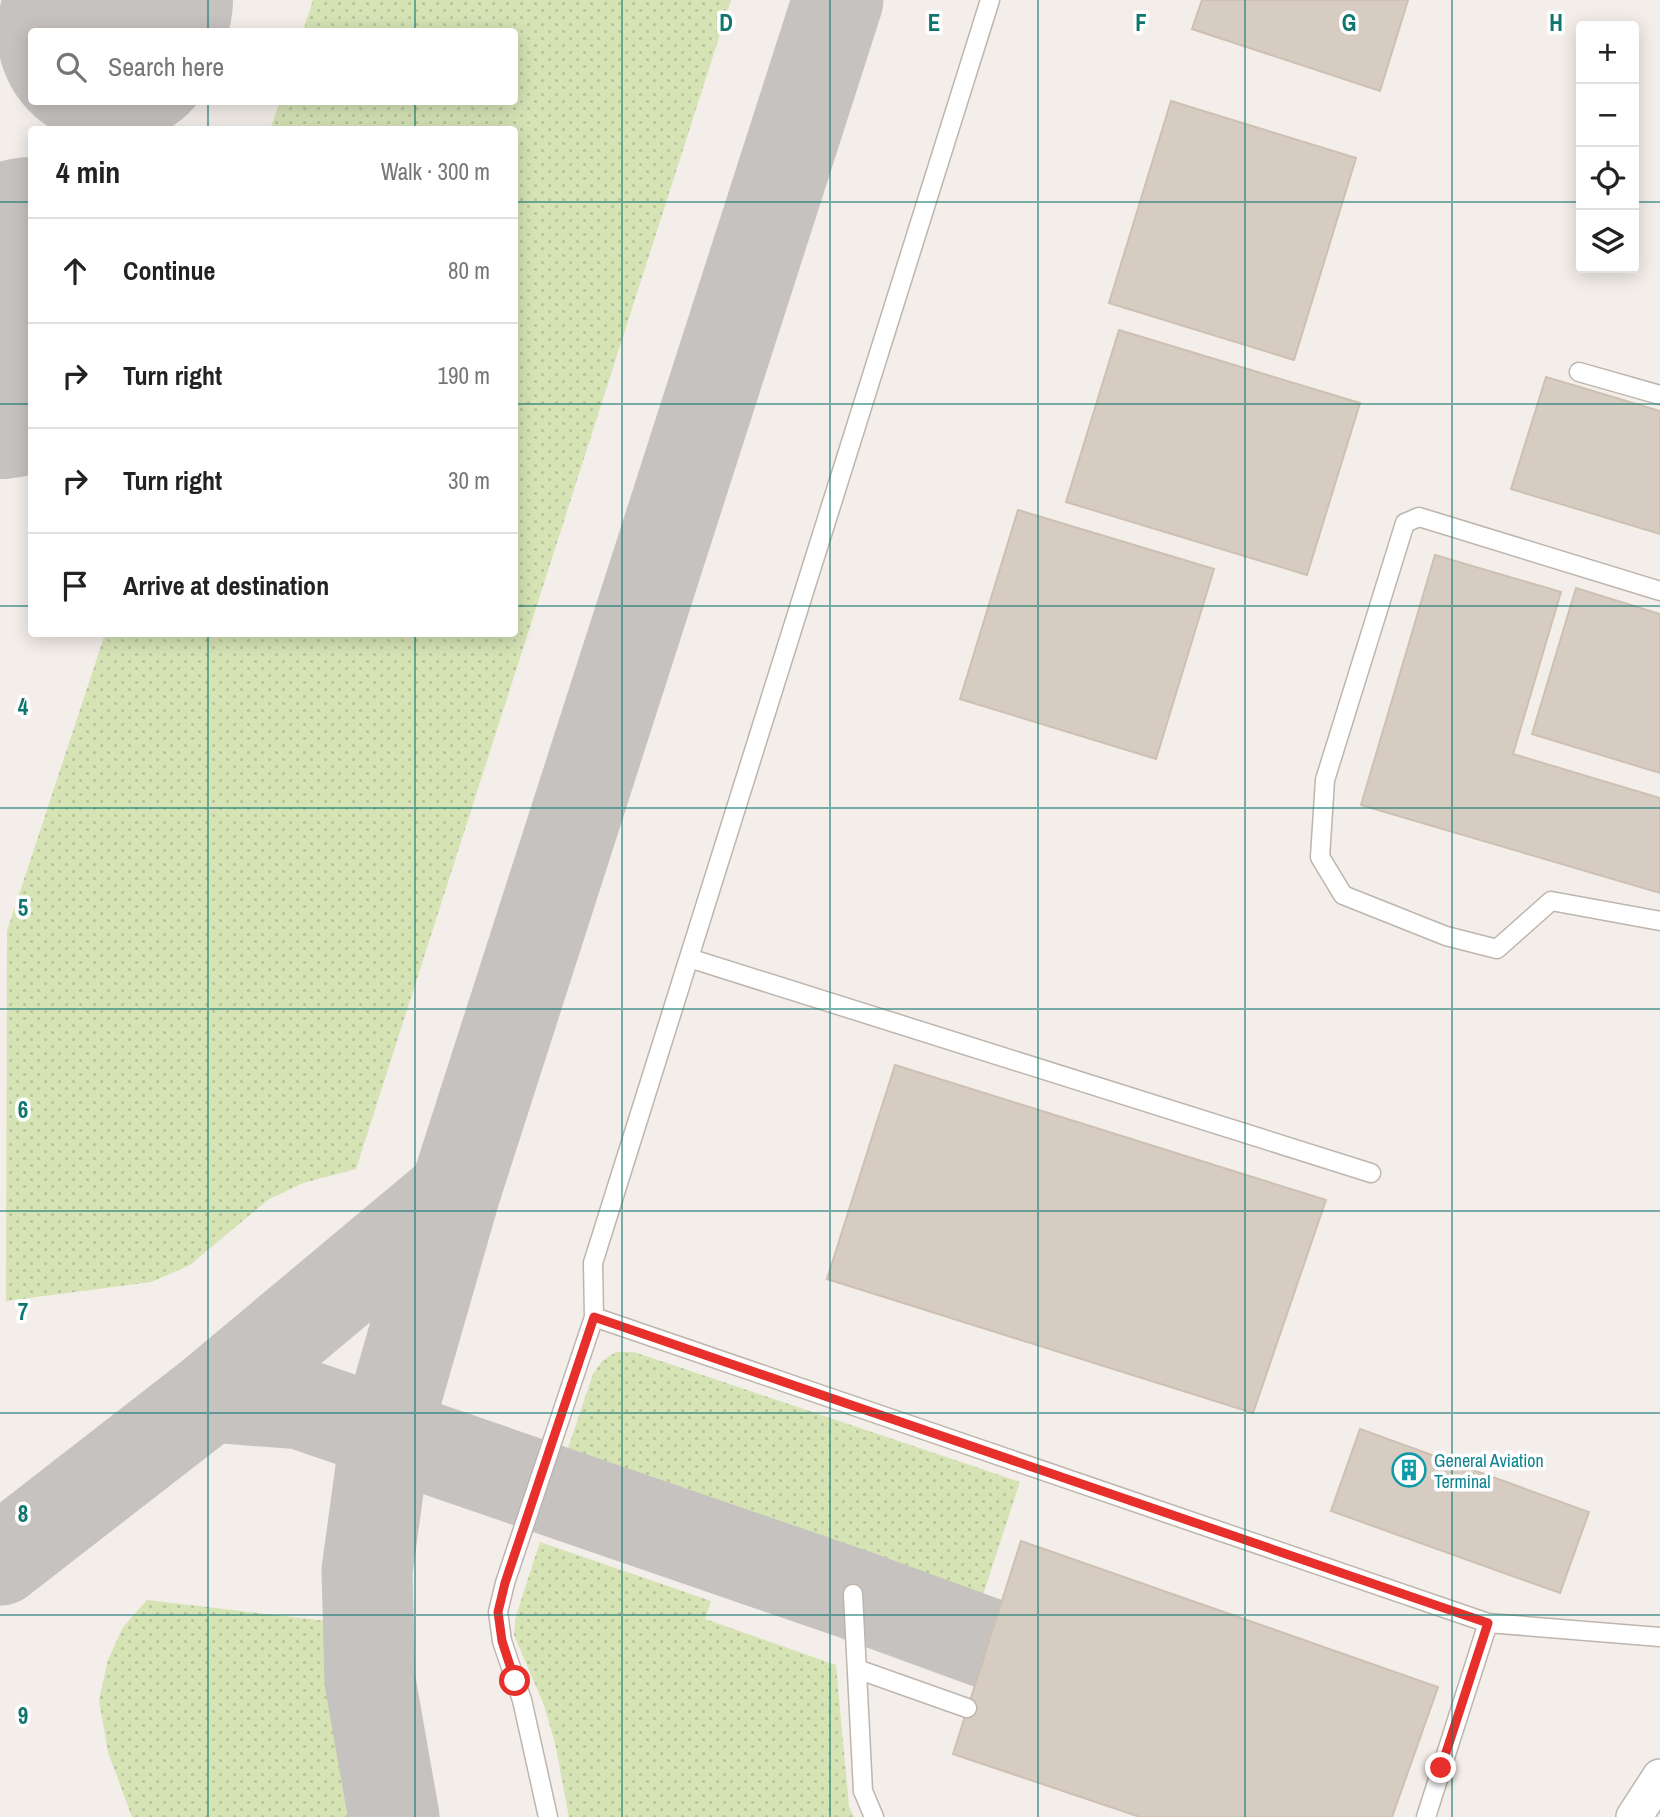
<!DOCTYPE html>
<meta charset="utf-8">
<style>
:root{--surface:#fff;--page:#f2f2f2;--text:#222;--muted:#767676;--line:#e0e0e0}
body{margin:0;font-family:"Archivo Narrow",sans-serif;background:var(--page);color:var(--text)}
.controls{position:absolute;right:21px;top:21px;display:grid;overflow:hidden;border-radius:7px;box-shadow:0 4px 18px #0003}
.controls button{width:63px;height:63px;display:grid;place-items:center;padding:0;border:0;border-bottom:2px solid var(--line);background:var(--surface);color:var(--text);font:35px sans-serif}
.stop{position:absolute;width:21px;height:21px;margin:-16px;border:5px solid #e72f2b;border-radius:50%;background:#fff}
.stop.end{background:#e72f2b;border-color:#fff;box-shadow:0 2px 7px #0008}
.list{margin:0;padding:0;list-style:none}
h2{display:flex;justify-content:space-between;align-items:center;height:91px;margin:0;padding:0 28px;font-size:30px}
h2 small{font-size:23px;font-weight:400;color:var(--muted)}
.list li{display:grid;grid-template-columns:46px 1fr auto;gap:21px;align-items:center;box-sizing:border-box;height:105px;padding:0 28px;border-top:2px solid var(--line)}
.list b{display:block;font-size:26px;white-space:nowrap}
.list em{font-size:23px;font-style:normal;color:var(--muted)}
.icon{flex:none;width:38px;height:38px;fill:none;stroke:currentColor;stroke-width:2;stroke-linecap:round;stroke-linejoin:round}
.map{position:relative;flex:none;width:1660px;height:1817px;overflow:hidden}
.search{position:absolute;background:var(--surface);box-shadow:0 4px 18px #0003;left:28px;top:28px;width:490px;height:77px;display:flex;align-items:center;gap:18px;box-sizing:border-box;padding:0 24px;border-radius:7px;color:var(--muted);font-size:26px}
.panel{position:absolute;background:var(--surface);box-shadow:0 4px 18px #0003;left:28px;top:126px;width:490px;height:511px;border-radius:7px}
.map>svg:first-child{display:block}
</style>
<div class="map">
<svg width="1660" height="1817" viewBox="0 0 1660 1817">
<defs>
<pattern id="grass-dots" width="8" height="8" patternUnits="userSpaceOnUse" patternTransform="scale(1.75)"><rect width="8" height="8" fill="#d5e3b5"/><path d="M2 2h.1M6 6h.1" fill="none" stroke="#b8c49c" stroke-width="1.8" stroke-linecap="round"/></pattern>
</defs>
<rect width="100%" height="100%" fill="#f3eee9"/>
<path fill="url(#grass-dots)" d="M313 0H731L356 1169 303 1183 269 1199 190 1265 151 1282 6 1301 7 931 105 634H514V130L270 129 280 102H514V32L303 31Z
M616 1352H634L1020 1482 976 1616 561 1469 593 1374 602 1361Z
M540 1542 711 1601 705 1619 836 1665 849 1806 854 1817H569L555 1743 544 1705 514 1635 516 1616Z
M147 1600 335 1622 351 1817H132L108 1752 99 1700 108 1660 123 1627Z"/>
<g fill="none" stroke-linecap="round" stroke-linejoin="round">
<path stroke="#c5c2c0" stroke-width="91" d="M210 1397 301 1404 853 1594 987 1643
M0 1560 210 1397 455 1192 838 0
M394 1817 370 1681 367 1571 386 1432 455 1192"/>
<path stroke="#c5c2c0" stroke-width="226" d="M110 32 120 0
M0 366 32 270"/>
</g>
<path fill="#d7ccc2" stroke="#cec0b3" stroke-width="2" d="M1202 0H1408L1380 91 1192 29Z
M1171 101 1356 158 1294 360 1109 303Z
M1119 330 1360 403 1307 575 1066 502Z
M1546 377 1660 411V534L1511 489Z
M1018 510 1214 569 1156 759 960 699Z
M1435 555 1561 592 1513 754 1660 798V893L1361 805Z
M1576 588 1660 614V773L1532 734Z
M895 1065 1326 1200 1253 1413 827 1279Z
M1360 1429 1589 1512 1560 1593 1331 1511Z
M1021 1541 1438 1687 1392 1817H1140L953 1754Z"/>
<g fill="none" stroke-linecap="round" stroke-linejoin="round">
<defs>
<path id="service" d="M1579 372 1660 395
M1660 591 1419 517 1405 523 1325 780 1320 857 1343 895 1446 936 1497 949 1551 901 1660 921
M689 958 1371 1173
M594 1317 1488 1623 1660 1637
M853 1594 863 1791 874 1817
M857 1669 967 1708
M548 1817 522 1700 502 1641 498 1612 505 1583 594 1317 593 1263 990 0
M1426 1817 1488 1623"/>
<path id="minor" d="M1634 1817 1660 1777"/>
</defs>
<use href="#service" stroke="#beb5ac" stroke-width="21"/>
<use href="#minor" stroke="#beb5ac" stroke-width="38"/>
<use href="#service" stroke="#fff" stroke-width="18"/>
<use href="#minor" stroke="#fff" stroke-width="35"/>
</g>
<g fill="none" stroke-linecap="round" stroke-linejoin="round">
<path stroke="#e72f2b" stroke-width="9" d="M515 1681 502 1641 498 1612 505 1583 594 1317 1488 1623 1441 1768"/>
</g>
<path fill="none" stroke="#0f766e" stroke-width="2" stroke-opacity="0.55" d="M208 0V32M415 0V32M622 0V1817M830 0V1817M1038 0V1817M1245 0V1817M1452 0V1817M208 102V130M415 102V130M0 202H32M514 202H1581M1634 202H1660M0 404H32M514 404H1660M0 606H32M514 606H1660M208 634V1817M415 634V1817M0 808H1660M0 1009H1660M0 1211H1660M0 1413H1660M0 1615H1660"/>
<defs>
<symbol id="building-ring" viewBox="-11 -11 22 22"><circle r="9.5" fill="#fff" stroke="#0f9aa8" stroke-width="1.5"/><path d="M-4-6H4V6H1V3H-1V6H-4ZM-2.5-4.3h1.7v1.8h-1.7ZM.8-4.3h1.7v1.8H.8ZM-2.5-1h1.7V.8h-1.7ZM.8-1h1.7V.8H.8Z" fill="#0f9aa8"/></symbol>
</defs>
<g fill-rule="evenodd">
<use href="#building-ring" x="1390" y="1451" width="38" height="38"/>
</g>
<g text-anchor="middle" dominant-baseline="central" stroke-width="7" stroke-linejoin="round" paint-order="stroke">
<g font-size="18" fill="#0d838f" stroke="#fff" text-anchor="start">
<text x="1434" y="1460">General Aviation<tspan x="1434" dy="21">Terminal</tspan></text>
</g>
</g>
<g font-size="23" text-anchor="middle" font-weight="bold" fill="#0f766e" stroke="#fff" stroke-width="7" stroke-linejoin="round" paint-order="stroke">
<text x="726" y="31">D</text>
<text x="934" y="31">E</text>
<text x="1141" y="31">F</text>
<text x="1349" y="31">G</text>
<text x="1556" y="31">H</text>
<text x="23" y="715">4</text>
<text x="23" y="916">5</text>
<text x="23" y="1118">6</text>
<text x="23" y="1320">7</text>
<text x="23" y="1522">8</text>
<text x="23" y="1724">9</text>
</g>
</svg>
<div class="controls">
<button>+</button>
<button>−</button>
<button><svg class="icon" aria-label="locate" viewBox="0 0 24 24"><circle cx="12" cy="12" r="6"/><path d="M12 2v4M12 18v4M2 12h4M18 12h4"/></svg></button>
<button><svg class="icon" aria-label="layers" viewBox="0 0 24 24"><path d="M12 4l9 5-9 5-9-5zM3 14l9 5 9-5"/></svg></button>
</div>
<div class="stop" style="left:515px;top:1681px"></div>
<div class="stop end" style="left:1441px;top:1768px"></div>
<div class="search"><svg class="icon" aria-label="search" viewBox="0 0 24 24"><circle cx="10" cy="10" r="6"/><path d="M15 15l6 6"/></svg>Search here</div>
<section class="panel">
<h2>4 min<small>Walk · 300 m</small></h2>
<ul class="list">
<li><svg class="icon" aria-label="ahead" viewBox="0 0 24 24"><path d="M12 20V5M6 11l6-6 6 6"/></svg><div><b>Continue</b></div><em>80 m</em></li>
<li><svg class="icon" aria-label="right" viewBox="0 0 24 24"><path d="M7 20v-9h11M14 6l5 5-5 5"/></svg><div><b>Turn right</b></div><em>190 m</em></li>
<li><svg class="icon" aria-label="right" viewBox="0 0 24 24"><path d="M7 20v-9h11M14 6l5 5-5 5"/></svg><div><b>Turn right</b></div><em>30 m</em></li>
<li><svg class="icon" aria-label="arrive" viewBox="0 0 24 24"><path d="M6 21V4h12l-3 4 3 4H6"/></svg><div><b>Arrive at destination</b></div></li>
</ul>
</section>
</div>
